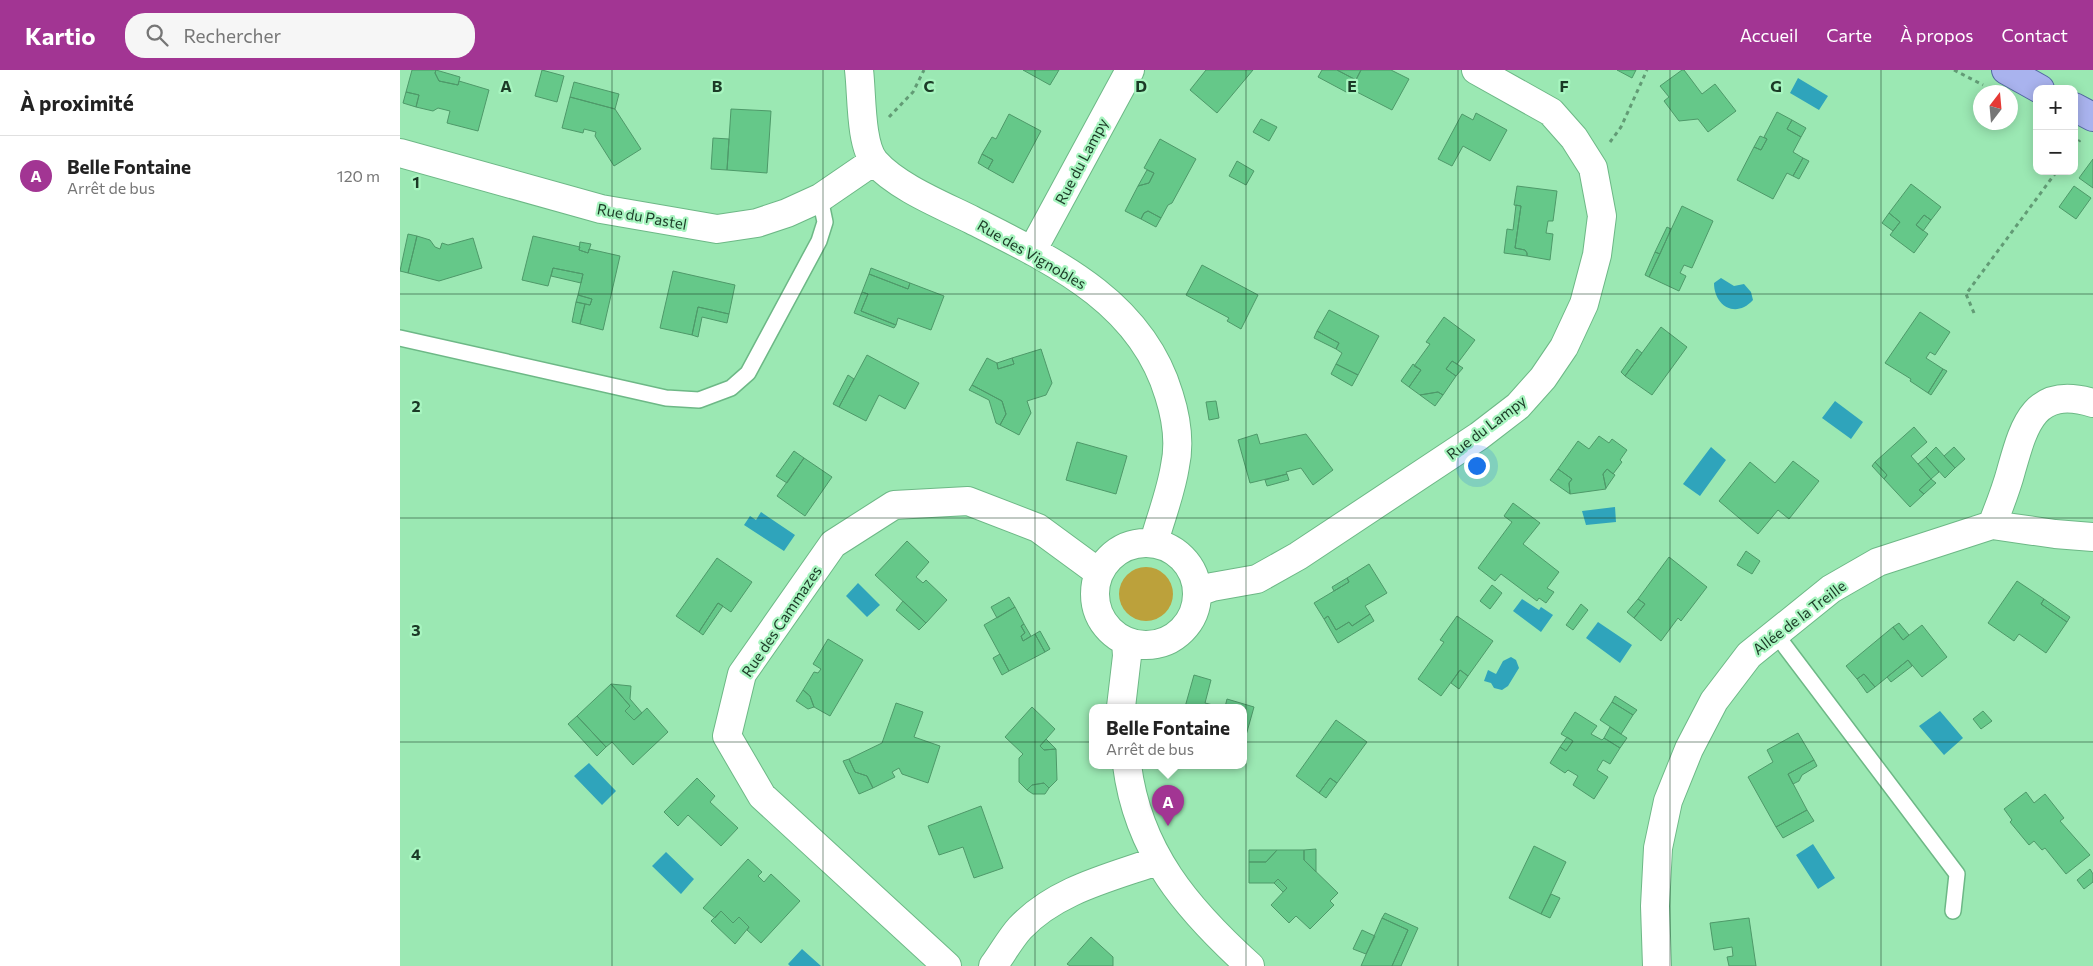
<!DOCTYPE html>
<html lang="fr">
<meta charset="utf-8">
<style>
:root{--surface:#fff;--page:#f6f6f6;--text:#222;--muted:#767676;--line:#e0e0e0;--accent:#a23593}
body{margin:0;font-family:Commissioner,sans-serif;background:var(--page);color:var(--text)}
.controls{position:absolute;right:15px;top:15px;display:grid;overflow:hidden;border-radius:10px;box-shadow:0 2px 12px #0003}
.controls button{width:45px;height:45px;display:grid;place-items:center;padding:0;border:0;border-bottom:1px solid var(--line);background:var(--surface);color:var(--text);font:25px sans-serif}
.compass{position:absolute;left:1573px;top:15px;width:45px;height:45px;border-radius:50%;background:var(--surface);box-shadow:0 2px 12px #0003;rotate:16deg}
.you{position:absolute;left:1076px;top:395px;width:18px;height:18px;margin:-12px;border:4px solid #fff;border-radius:50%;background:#1a73e8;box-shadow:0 0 0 8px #1a73e833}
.badge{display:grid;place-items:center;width:32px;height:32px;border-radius:50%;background:var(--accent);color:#fff;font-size:16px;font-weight:700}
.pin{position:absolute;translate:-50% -41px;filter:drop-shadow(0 1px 2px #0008)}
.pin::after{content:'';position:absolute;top:26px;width:18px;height:15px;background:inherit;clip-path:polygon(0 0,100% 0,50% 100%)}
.popup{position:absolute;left:689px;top:634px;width:158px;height:65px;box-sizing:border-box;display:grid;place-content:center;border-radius:10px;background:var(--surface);filter:drop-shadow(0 1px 4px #0005);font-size:16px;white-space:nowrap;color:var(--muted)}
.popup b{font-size:19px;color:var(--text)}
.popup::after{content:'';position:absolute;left:50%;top:100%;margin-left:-10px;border:10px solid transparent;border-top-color:var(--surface)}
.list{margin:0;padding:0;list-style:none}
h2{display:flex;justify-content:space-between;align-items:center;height:65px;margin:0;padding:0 20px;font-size:21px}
h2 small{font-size:16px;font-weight:400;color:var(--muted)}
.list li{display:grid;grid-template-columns:32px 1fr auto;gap:15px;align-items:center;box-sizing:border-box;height:80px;padding:0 20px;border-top:1px solid var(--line)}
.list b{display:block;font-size:19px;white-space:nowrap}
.list p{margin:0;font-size:16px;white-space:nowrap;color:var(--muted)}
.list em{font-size:16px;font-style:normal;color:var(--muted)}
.icon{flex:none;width:28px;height:28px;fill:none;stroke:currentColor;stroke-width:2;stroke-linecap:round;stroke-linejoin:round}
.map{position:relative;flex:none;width:1693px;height:896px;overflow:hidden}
header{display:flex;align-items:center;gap:30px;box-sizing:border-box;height:70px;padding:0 25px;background:var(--accent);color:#fff}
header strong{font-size:24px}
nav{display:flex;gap:28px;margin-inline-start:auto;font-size:18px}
.search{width:350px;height:45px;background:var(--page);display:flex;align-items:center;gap:12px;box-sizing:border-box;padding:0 18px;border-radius:20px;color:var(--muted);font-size:19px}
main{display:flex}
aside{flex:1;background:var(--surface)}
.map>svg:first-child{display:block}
</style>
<header>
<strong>Kartio</strong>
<div class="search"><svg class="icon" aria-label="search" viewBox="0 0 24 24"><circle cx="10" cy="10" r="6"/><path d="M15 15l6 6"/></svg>Rechercher</div>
<nav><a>Accueil</a><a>Carte</a><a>À propos</a><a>Contact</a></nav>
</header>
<main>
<aside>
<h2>À proximité<small></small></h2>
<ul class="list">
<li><span class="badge">A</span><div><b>Belle Fontaine</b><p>Arrêt de bus</p></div><em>120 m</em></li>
</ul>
</aside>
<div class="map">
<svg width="1693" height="896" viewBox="0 0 1693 896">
<rect width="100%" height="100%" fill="#9be8b3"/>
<path fill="#bca13b" d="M719 524a27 27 0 1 1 54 0a27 27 0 1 1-54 0Z"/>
<path fill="#2fa4bb" d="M1398 8 1428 26 1419 40 1390 23Z
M1321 208 1334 216 1344 214 1351 222 1353 230C1336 249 1314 236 1314 213Z
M1435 331 1463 352 1451 369 1422 348Z
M1311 377 1326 390 1300 426 1283 414Z
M1215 437 1216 452 1186 455 1182 441Z
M361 442 395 465 384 481 344 455 350 446 356 450Z
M458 513 480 535 467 547 446 526Z
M1122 529 1139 540 1141 537 1153 545 1141 562 1113 541Z
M1198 552 1232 575 1220 593 1186 568Z
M1111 587 1116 590 1119 598 1108 616 1102 620 1094 618 1091 613 1084 611 1088 600 1096 604 1103 591Z
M1540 641 1563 668 1544 685 1519 656Z
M189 693 216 721 202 735 174 706Z
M1413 774 1435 808 1418 819 1396 785Z
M266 782 294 809 281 824 252 796Z
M402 879 421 896H390L388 894Z"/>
<path fill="#65c889" stroke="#4e9969" d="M12 0H36L35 3 39 11 58 15 59 11 89 20 78 61 47 53 50 41 38 38 33 41 16 37 19 25 6 22Z
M36 0 60 7 58 15 39 11 35 3Z
M142 0 164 6 157 32 135 26Z
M623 0H659L650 15Z
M806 0H853L817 43 790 20Z
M922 0H937L956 10 948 23 918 7Z
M937 0H961L956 10Z
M961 0H991L1009 9 992 40 951 19Z
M1217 0H1236L1232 8Z
M1282 0H1284L1302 24 1315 14 1336 41 1308 62 1298 49 1279 51 1264 31 1269 27 1260 16Z
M174 12 219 24 215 39 170 27Z
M6 22 19 25 16 37 3 33Z
M170 27 215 39 241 79 214 96 195 66 196 62 184 59 183 63 162 58Z
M331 39 371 41 367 103 327 100Z
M1377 42 1392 50 1387 59 1401 67 1393 82 1403 88 1393 106 1387 103 1373 129 1337 110 1354 77 1361 80 1367 69 1364 67Z
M1076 43 1107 60 1090 91 1063 76 1052 96 1038 89 1062 44 1073 50Z
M609 44 641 61 613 113 588 99 593 90 582 84 592 67 596 69Z
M861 49 877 57 869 71 853 62Z
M1392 50 1406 58 1401 67 1387 59Z
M1360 66 1367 69 1361 80 1354 77Z
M313 68 329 69 327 100 311 99Z
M760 69 796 89 772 133 768 135 761 148 748 141 744 143 741 149 725 141 738 116 749 113 754 103 744 98Z
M582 84 593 90 588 99 578 93Z
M1403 88 1409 91 1399 109 1393 106Z
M1693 89V118L1679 108Z
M837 91 854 101 846 115 829 106Z
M747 100 754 103 749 113 738 116Z
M1511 114 1541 137 1531 150 1524 145 1516 155 1528 164 1514 183 1490 165 1500 152 1489 143Z
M1117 116 1157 121 1153 151H1148L1146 163 1153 164 1150 190 1127 186V183L1125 180 1115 178 1121 136 1114 135Z
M1674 116 1691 128 1676 149 1659 137Z
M1116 135 1121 136 1115 178 1125 180 1127 183V186L1104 183 1107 159 1113 160Z
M1282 136 1313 151 1292 198 1284 195 1280 203 1286 206 1279 221 1249 207Z
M748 141 761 148 756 157 741 149 744 143Z
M1489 143 1500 152 1493 161 1482 153Z
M1524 145 1531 150 1523 161 1516 155Z
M1267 157 1271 159 1260 184 1255 182Z
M8 164 17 166 8 203 0 201Z
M17 166 30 170 35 177 40 179 42 173 48 175 73 168 82 198 39 211 8 203Z
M133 166 180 177 179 180 188 183 189 179 220 186 203 260 180 254 185 234 190 235 192 229 178 225 183 204 153 198 148 216 122 210Z
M180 172 191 174 188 183 179 180Z
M1255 182 1260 184 1249 207 1245 205Z
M802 195 858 225 841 259 827 251 829 248 786 225Z
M153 198 183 204 181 213 151 206Z
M471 198 510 213 508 219 469 204Z
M273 201 335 215 329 244 298 237 292 265 260 258Z
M469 204 508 219 510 213 544 226 531 260 498 248 496 255 461 241 468 224 462 222Z
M462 222 468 224 461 241 496 255 494 258 454 243Z
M178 225 192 229 190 235 176 232Z
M176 232 185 234 180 254 172 252Z
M298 237 329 244 327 253 302 247 298 267 292 265Z
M929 240 979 266 958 305 936 294 942 283 936 279 939 273 917 261Z
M1520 242 1550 262 1535 285 1530 282 1526 288 1543 299 1528 323 1510 311 1511 309 1485 293Z
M1044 247 1075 270 1057 294 1052 291 1046 299 1056 306 1043 325 1038 322 1020 325 1009 317 1021 300 1014 296 1030 274 1026 272Z
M1261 257 1287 277 1252 325 1225 306Z
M917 261 939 273 936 279 914 268Z
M641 279 652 313 646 325 627 331 631 343 619 365 600 355 606 344 602 331 572 315 587 288 597 293 598 299 614 294 612 288Z
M1237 279 1242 283 1225 306 1221 302Z
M467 285 519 313 505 339 479 325 466 351 439 337Z
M612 288 614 294 598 299 597 293Z
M1052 291 1063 298 1056 306 1046 299Z
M936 294 958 305 952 316 931 304Z
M1013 294 1021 300 1009 317 1001 311Z
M1543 299 1547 301 1531 325 1528 323Z
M448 305 454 309 439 337 433 334Z
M572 315 602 331 606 344 600 355 596 353 589 330 569 320Z
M1038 322 1043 325 1035 336 1020 325Z
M816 331 819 348 809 350 806 332Z
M1514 357 1527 372 1511 386 1531 409 1519 420 1524 424 1510 437 1484 409 1487 405 1475 392Z
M857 364 860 374 906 364 933 400 913 415 901 398 886 402 887 404 850 413 838 370Z
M1199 366 1209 373 1212 369 1227 380 1220 390 1222 392 1213 404 1207 399 1203 404 1206 419 1170 424 1169 413 1172 409 1158 399 1178 371 1189 379Z
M677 372 727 386 716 424 666 410Z
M1536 377 1555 398 1545 408 1526 387Z
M1554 377 1565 389 1555 398 1544 386Z
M394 381 404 388 387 413 376 406Z
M1526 387 1539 402 1531 409 1518 394Z
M404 388 432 407 405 446 377 426Z
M1393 391 1419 411 1389 449 1378 440 1358 464 1319 431 1350 392 1375 413Z
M1475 392 1487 405 1484 409 1472 396Z
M1158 399 1172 409 1169 413 1170 424 1150 410Z
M1207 399 1215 405 1206 418 1203 404Z
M887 404 889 410 867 416 865 410Z
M1531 409 1536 413 1524 424 1519 420Z
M1113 433 1140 453 1123 474 1159 502 1147 518 1154 522 1146 533 1139 528 1137 531 1101 504 1095 511 1078 498 1112 452 1104 446Z
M507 471 529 492 516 507 523 513 526 510 547 530 526 553 475 505Z
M1346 481 1360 491 1352 504 1337 495Z
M1269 487 1307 517 1281 551 1278 548 1261 571 1234 548 1245 534 1238 529Z
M317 488 352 512 331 542 318 533 299 562 276 546Z
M969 494 987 523 965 536 970 544 952 556 949 552 936 560 928 546 924 549 914 533 949 512 947 508Z
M947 508 949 512 934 521 932 517Z
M1617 511 1644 529 1641 534 1667 552 1646 583 1619 564 1614 571 1588 553Z
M1092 515 1102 523 1090 539 1080 531Z
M609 527 615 537 597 548 591 537Z
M1238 529 1245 534 1234 548 1227 542Z
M1644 529 1670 547 1667 552 1641 534Z
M503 531 526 553 519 560 496 540Z
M318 533 323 536 303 565 299 562Z
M1181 534 1188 540 1173 560 1166 555Z
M615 537 624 554 621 556 625 563 621 566 623 571 635 564 645 582 609 601 584 555Z
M970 544 974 551 938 573 924 549 928 546 936 560 949 552 952 556Z
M1057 546 1093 571 1068 606 1060 600 1041 626 1018 609 1044 572 1040 570Z
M1499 553 1509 565 1503 570 1493 557Z
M624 554 631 566 623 571 621 566 625 563 621 556Z
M1522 555 1547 587 1522 607 1508 590 1475 617 1464 604 1457 609 1446 596 1493 557 1503 570Z
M640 561 650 579 645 582 635 564Z
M428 569 463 590 430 646 414 637 410 626 403 620 414 602 418 603 421 599 413 594Z
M600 584 609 601 602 605 593 588Z
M1508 590 1512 596 1491 612 1487 607Z
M1060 600 1068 606 1059 619 1051 613Z
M1464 604 1475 617 1467 623 1457 609Z
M794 605 811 610 805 633 821 637H785Z
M211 614 230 636 225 641 234 650 247 638 268 662 233 695 212 672 206 677 177 646Z
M211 614 231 616 230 629 242 643 234 650 225 641 230 636Z
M403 620 410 626 414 637 408 639 396 631Z
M1215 626 1237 640 1233 645 1212 632Z
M827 629 854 637 843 676V637H825Z
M1212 632 1233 645 1221 664 1200 650Z
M496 633 523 642 514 667 540 676 528 713 502 704 499 698 492 702 495 707 473 718 467 706 455 702 449 689 482 673Z
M632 637 655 659 640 676 644 680 656 679 657 710 649 718 644 713 632 715 627 720 619 712V688L623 684 605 667Z
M1583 641 1592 651 1581 659 1573 649Z
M1175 642 1197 656 1191 664 1202 670 1204 668 1220 678 1210 694 1203 690 1197 700 1208 707 1194 729 1173 715 1178 706 1168 700 1165 703 1150 693 1160 677 1166 681 1173 671 1161 664Z
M177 646 206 677 197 686 168 654Z
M936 650 967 672 937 713 930 708 919 723 896 706Z
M1210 657 1227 668 1220 678 1204 668Z
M1398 663 1414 690 1388 704 1407 740 1376 757 1348 707 1373 692 1367 680Z
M1167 667 1173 671 1166 681 1160 677Z
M646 669 656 679 644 680 640 676Z
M449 689 455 702 467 706 473 718 459 724 443 691Z
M1414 690 1417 696 1402 705 1399 711 1393 714 1388 704Z
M297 708 315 726 310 732 338 758 321 776 288 745 278 756 264 742Z
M930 708 937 713 926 728 919 723Z
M644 713 649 718 645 724H633L627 720 632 715Z
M1626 722 1634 733 1645 724 1664 748 1660 751 1690 785 1666 804 1645 778 1642 780 1634 771 1629 775 1610 752 1612 750 1604 739Z
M581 736 603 798 574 808 563 777 539 785 528 756Z
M1407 740 1414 751 1383 768 1376 757Z
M1134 776 1166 792 1141 844 1109 828Z
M916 779V802L904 790V780Z
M849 780H877L866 792H849Z
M877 780H904V790L938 823 930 831 934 835 910 859 896 846 889 853 871 835 887 818 878 809 874 813H849V792H866Z
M348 789 362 802 358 806 364 812 371 804 400 831 361 873 347 860 349 857 339 847 333 853 321 841 315 848 303 838Z
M1690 799 1693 804V812L1684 819 1677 810Z
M878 809 887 818 883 822 874 813Z
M1151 824 1160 828 1150 848 1141 844Z
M321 841 333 853 339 847 349 857 335 874 311 851Z
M985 843 1018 858 1001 896H992L1008 860 982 848Z
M982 848 1008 860 992 896H961Z
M1349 848 1356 896H1329L1327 887 1333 886 1332 877 1314 880 1310 853Z
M962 860 975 866 966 884 953 879Z
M691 867 713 887V896H670L667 894Z"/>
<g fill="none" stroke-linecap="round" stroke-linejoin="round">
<defs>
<path id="service" d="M0 268 266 328 299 330 331 318 348 303 419 171 425 152 420 128
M1375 563 1557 804 1553 841"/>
<path id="minor" d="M459 0C462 23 460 75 475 92 497 117 542 135 572 150 653 191 741 231 769 325 776 347 780 373 775 396 771 422 761 447 754 472
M0 83 201 139 317 159 357 153 387 143 420 128 474 91
M632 181 730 0
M1693 333C1634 315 1624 355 1611 401 1606 420 1599 437 1592 455L1655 464 1693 467
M695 524a51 51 0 1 1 102 0a51 51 0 1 1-102 0Z
M798 522 812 517 857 509 898 486 1079 366 1118 336 1143 308 1164 277 1184 234 1197 185 1202 146 1193 98 1174 68 1151 42 1076 0
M721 637 727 586 726 571
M727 695C738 782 787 839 850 896
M547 896 362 726 327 666 342 604 433 474 494 435 568 431 638 458 698 502
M593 896C602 884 610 869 620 858 656 820 709 808 757 791
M1257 896 1255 836 1258 778 1268 731 1289 679 1314 631 1349 585 1431 519 1478 492 1592 455"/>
<path id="primary" d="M1606 0 1640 19
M1674 37 1693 47"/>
</defs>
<use href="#service" stroke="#6db886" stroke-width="18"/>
<use href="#minor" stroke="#6db886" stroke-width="30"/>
<use href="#primary" stroke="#5268a1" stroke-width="30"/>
<path stroke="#629b75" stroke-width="3" stroke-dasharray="4 4" stroke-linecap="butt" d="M1554 0 1583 15
M489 47 513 22 524 0
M1210 72 1221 57 1247 0
M1674 78 1680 70
M1574 243 1566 224 1657 101"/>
<use href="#service" stroke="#fff" stroke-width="15"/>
<use href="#minor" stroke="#fff" stroke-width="28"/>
<use href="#primary" stroke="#a9b3ee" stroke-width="28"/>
</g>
<path fill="none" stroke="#1b3a26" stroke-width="1" stroke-opacity="0.55" d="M212 0V896M423 0V896M635 0V896M846 0V896M1058 0V896M1270 0V896M1481 0V896M0 224H1693M0 448H1693M0 672H1693"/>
<g text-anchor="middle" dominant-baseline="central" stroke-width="4.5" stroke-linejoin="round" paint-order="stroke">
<g font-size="15" fill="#1b3a26" stroke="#a8f5c0">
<text transform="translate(681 91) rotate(-62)">Rue du Lampy</text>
<text transform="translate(242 146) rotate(10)">Rue du Pastel</text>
<text transform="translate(632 184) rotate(30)">Rue des Vignobles</text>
<text transform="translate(1086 357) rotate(-37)">Rue du Lampy</text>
<text transform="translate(1399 547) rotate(-37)">Allée de la Treille</text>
<text transform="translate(381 551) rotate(-56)">Rue des Cammazes</text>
</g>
</g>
<g font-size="16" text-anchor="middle" font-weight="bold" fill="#1b3a26" stroke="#a8f5c0" stroke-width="4.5" stroke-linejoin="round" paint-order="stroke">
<text x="106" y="22">A</text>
<text x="317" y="22">B</text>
<text x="529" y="22">C</text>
<text x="741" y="22">D</text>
<text x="952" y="22">E</text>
<text x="1164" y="22">F</text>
<text x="1376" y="22">G</text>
<text x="16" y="118">1</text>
<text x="16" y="342">2</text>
<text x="16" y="566">3</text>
<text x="16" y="790">4</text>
</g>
</svg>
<div class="controls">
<button>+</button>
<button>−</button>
</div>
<svg class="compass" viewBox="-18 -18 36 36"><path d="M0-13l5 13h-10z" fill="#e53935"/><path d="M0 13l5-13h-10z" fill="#767676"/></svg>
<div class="you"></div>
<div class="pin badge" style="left:768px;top:756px">A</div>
<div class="popup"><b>Belle Fontaine</b>Arrêt de bus</div>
</div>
</main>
